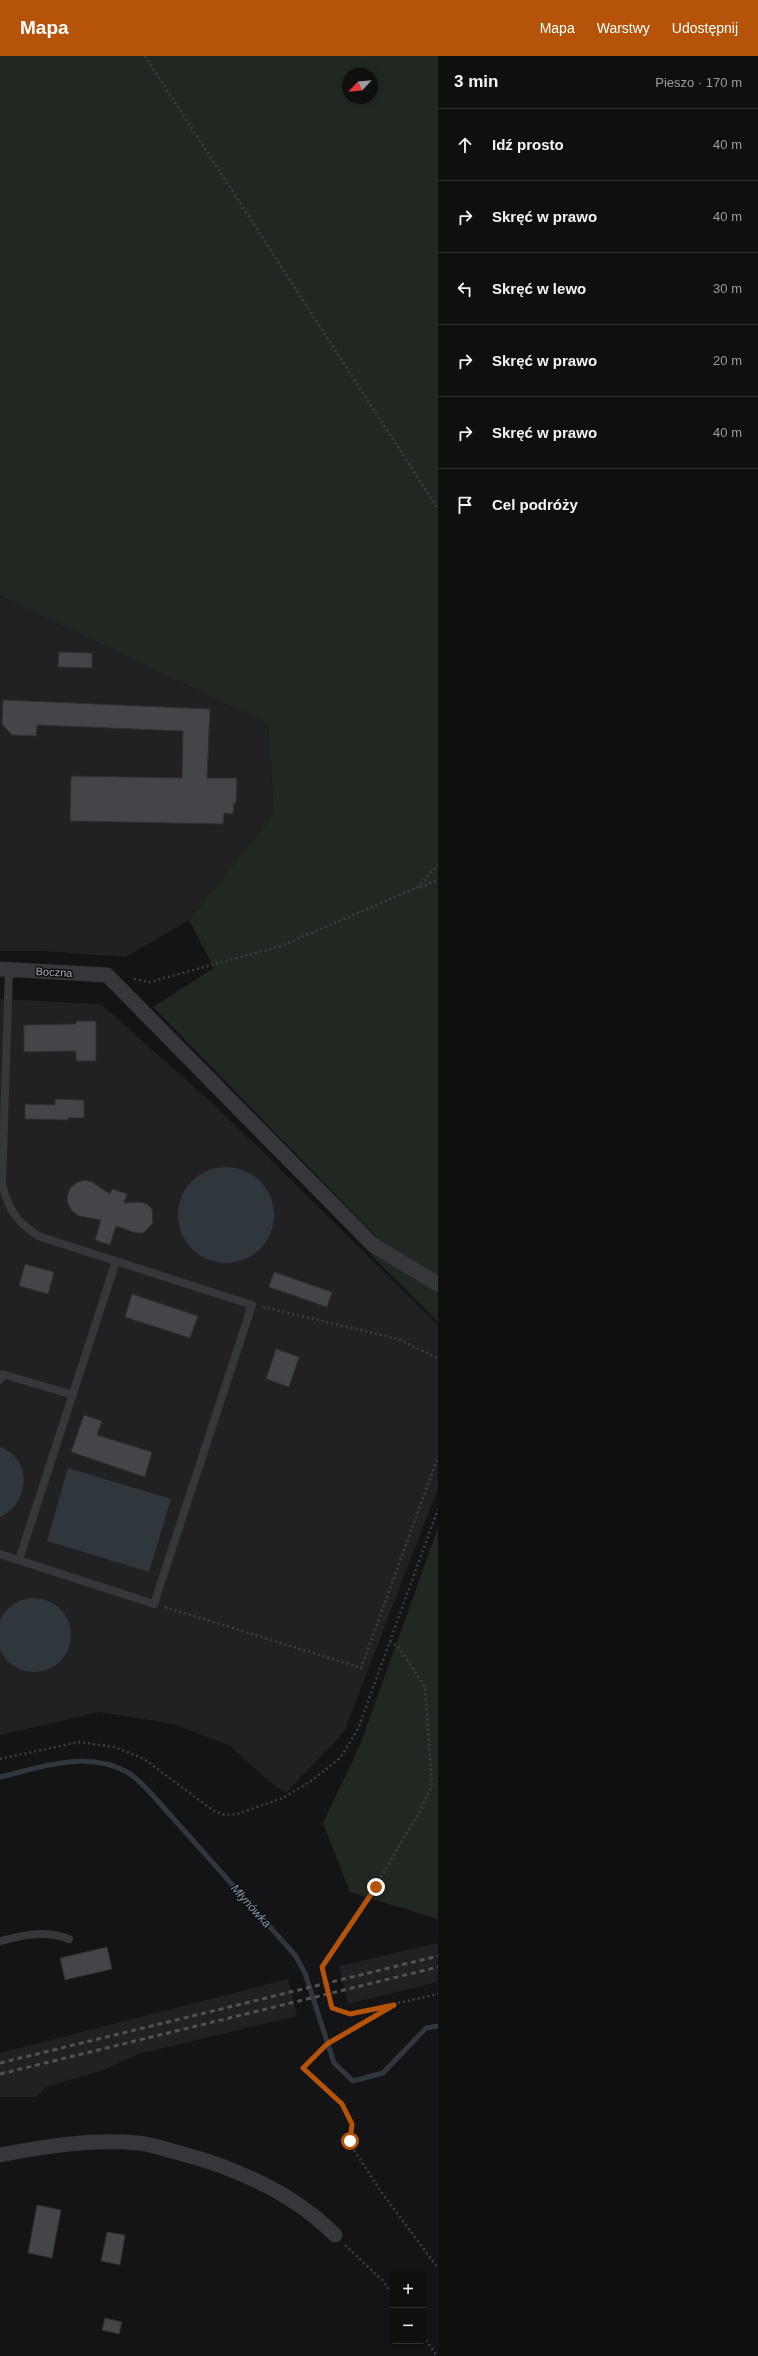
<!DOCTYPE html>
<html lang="pl">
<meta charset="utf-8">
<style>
:root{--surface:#0f0f10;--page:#181819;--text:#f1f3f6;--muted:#9b9c9f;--line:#2f2f30;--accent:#b45309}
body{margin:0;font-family:Arial,sans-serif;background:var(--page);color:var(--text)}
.controls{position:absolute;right:12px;bottom:12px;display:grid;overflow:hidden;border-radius:4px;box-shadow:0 2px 6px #0003}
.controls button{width:36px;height:36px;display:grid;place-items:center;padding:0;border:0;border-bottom:1px solid var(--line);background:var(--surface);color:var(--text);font:20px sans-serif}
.compass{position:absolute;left:342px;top:12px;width:36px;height:36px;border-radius:50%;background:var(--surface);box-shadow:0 2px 6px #0003;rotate:244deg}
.stop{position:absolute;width:12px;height:12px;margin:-9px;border:3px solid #b45309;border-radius:50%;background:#fff}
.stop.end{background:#b45309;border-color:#fff;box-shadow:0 1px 4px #0008}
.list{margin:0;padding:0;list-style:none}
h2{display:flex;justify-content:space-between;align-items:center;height:52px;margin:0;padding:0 16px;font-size:17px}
h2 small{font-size:13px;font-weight:400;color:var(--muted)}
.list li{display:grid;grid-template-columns:26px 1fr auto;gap:12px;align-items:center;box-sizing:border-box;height:72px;padding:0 16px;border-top:1px solid var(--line)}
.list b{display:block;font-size:15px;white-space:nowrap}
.list em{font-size:13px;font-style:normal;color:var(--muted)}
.icon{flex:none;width:22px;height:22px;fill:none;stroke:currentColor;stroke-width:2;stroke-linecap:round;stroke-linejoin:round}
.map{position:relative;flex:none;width:438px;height:2300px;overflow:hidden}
header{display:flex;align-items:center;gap:24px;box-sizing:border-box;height:56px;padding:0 20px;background:var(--accent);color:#fff}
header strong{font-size:19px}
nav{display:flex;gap:22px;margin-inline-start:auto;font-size:14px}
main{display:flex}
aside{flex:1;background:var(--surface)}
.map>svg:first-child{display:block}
</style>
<header>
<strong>Mapa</strong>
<nav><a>Mapa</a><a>Warstwy</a><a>Udostępnij</a></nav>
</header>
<main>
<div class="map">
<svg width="438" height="2300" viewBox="0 0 438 2300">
<rect width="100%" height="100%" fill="#141416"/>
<path fill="#212123" d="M0 540 268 668 274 758 189 864 126 901 44 895H0Z
M0 943 101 948 223 1057 438 1269V1432L344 1676 286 1737 270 1726 230 1690 174 1668 99 1656 0 1679Z
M438 1887V1926L348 1948 339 1910Z
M288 1923 297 1960 139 1998 101 2015 48 2030 35 2041H0V1997Z"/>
<path fill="#212822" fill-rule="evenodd" d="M0 0H438V1266L371 1199 377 1181 153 951 214 912 189 864 274 758 268 668 0 540ZM348 18H372V42H348Z
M438 1472V1863L350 1836 323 1767 360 1689Z"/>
<path fill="#2f373d" d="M178 1159a48 48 0 1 1 96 0a48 48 0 1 1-96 0Z
M0 1391C34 1403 29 1448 0 1461Z
M68 1412 171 1443 149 1516 47 1485Z
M-3 1579a37 37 0 1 1 74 0a37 37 0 1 1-74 0Z"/>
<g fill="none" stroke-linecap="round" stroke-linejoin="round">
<path stroke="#2f373d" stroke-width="5" d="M0 1721C42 1711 87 1694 127 1716 135 1720 141 1728 148 1734L295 1899 305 1917 334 2007 353 2025 383 2017 426 1972 438 1970"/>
</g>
<path fill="#434549" stroke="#2f2f32" d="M59 596 92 597V612L58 611Z
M3 644 210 653 207 722H237L236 747H234L233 758 224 757 223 768 70 765 71 720 182 722 183 675 37 669 36 680 12 679 2 668Z
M76 965H96V1005H76V995L24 996V969L76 968Z
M55 1043 84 1044V1062H68V1064L25 1063V1048L55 1049Z
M84 1124 92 1126 110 1138 112 1133 127 1138 124 1147 141 1146 147 1148 152 1153 153 1167 143 1177H136L116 1170 110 1189 95 1184 101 1164 79 1160 72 1155 68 1148 67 1140 70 1132 76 1127Z
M25 1208 54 1216 48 1238 19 1230Z
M274 1216 332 1236 327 1251 269 1231Z
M132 1238 198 1260 190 1282 125 1261Z
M276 1293 299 1301 289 1331 266 1323Z
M84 1359 102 1365 97 1379 152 1396 145 1421 71 1396Z
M107 1891 112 1913 65 1924 60 1902Z
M37 2149 61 2154 52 2202 28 2197Z
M107 2176 125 2179 120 2209 101 2205Z
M105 2262 122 2266 119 2278 102 2274Z"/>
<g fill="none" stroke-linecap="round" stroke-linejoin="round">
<path stroke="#3c3e41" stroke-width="2.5" stroke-dasharray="2 3" stroke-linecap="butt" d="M145 0 438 453
M420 831 438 824
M134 923 150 926 281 890 418 831 438 809
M263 1251 398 1283 438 1302
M165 1551 361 1612 438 1401
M390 1585 400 1593 425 1631 432 1728 421 1753 375 1831 322 1911 332 1952 350 1958 438 1938
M0 1703 79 1686 115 1691 144 1703 214 1755 225 1759 237 1758 283 1742 311 1725 340 1702 358 1673 438 1453
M390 1951 327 1988 303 2012 342 2048 352 2069 350 2088 382 2137 438 2212
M345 2189 382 2224 393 2239
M423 2280 437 2300"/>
<path stroke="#36373a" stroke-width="8" d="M0 1324 2 1318 73 1339
M0 1498 154 1548 252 1249 38 1180C15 1164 9 1154 2 1128L9 914
M19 1504 116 1205
M0 1885C24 1879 45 1874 69 1883"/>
<path stroke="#36373a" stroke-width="15" d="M0 913 107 919 373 1189 438 1228
M0 2099C46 2090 91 2083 138 2087 151 2088 164 2093 176 2096 234 2111 292 2136 335 2179"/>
<path stroke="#4f5155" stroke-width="3" stroke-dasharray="5 4" stroke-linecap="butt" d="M0 2007 438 1900
M0 2018 438 1911"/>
</g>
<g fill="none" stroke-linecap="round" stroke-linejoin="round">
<path stroke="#b45309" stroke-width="5" d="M350 2085 352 2068 342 2048 303 2012 327 1988 394 1949 350 1958 332 1952 322 1911 376 1831"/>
</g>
<g text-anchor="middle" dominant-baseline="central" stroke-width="3" stroke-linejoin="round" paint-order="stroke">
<g font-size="11" fill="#a8acb5" stroke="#0f0f11">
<text transform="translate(54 916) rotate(3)">Boczna</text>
</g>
<g font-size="12" font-style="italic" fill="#8299ac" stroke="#0f0f11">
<text transform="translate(251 1850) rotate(48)">Młynówka</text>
</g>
</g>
</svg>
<div class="controls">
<button>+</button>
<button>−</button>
</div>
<svg class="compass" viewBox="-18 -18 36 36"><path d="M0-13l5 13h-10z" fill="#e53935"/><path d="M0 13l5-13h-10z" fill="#9b9c9f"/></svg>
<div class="stop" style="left:350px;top:2085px"></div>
<div class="stop end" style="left:376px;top:1831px"></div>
</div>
<aside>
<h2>3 min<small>Pieszo · 170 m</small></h2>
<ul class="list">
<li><svg class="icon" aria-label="ahead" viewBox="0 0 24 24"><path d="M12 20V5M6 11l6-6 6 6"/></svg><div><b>Idź prosto</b></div><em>40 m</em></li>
<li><svg class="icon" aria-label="right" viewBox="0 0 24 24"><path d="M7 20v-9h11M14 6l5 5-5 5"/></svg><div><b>Skręć w prawo</b></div><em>40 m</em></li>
<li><svg class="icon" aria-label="left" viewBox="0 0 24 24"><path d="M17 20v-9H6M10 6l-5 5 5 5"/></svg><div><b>Skręć w lewo</b></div><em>30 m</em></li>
<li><svg class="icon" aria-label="right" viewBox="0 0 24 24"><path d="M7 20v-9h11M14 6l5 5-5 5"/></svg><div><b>Skręć w prawo</b></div><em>20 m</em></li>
<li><svg class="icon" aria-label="right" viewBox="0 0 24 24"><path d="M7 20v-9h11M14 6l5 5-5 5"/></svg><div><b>Skręć w prawo</b></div><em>40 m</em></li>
<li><svg class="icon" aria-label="arrive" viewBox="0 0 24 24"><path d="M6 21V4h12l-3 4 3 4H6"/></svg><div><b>Cel podróży</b></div></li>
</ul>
</aside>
</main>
